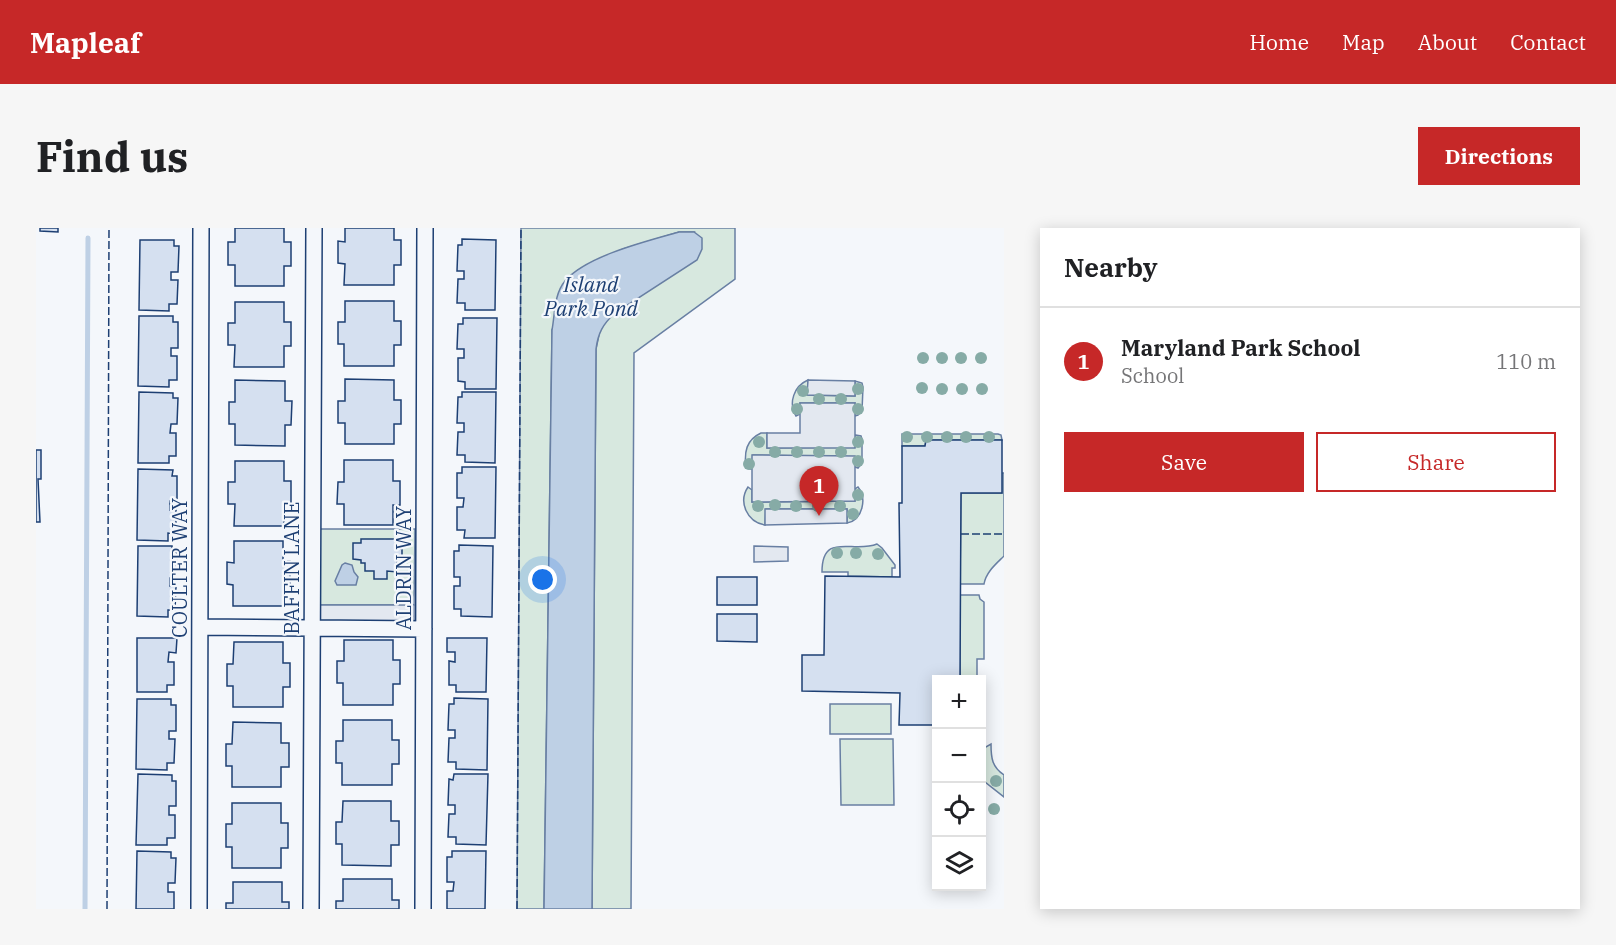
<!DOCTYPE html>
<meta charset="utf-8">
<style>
:root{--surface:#fff;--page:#f6f6f6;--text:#202124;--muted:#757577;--line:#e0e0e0;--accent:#c62828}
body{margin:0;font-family:"IBM Plex Serif",serif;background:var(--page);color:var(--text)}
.controls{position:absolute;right:18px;bottom:18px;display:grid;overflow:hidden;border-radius:0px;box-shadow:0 3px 15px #0003}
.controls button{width:54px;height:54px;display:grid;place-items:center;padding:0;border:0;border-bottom:2px solid var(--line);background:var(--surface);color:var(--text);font:30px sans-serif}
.you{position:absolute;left:507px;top:352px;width:21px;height:21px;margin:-15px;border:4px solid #fff;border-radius:50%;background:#1a73e8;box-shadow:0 0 0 9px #1a73e833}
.badge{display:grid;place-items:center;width:39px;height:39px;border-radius:50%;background:var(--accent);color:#fff;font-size:20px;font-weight:700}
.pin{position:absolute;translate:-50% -50px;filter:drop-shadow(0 2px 3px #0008)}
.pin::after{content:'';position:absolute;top:32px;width:21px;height:18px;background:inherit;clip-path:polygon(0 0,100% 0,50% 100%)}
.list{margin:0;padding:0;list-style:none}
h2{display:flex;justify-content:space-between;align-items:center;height:78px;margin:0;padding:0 24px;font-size:26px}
h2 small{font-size:20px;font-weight:400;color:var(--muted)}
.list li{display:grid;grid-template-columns:39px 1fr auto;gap:18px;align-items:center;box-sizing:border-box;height:108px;padding:0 24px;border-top:2px solid var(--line)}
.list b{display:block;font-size:22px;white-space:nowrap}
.list p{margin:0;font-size:20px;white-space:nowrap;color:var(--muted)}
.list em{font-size:20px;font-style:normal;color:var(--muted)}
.actions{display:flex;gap:12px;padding:18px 24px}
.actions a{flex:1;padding:14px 0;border:2px solid var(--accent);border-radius:0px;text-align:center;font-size:21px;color:var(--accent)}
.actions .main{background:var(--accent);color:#fff}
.icon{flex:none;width:33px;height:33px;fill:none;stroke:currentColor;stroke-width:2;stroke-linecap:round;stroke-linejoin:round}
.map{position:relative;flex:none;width:968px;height:681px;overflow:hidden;border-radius:0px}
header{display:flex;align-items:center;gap:36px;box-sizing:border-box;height:84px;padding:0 30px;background:var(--accent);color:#fff}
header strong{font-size:28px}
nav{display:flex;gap:33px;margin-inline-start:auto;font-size:21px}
.intro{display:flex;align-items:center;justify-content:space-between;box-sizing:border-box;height:144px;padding:0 36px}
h1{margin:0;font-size:42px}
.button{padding:15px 27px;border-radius:0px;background:var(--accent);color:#fff;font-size:21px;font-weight:700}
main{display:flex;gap:36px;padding:0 36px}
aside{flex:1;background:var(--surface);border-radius:0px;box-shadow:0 3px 15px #0003}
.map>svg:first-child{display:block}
</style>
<header>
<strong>Mapleaf</strong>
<nav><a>Home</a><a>Map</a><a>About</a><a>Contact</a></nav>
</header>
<div class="intro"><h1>Find us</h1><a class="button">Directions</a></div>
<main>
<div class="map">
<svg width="968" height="681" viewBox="0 0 968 681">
<rect width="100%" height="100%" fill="#f4f7fb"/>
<path fill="#d7e8df" stroke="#687fa3" stroke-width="1.5" d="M485 0H699V51L598 125 595 681H556L560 121 564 102 568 94 658 4H643L587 21 542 42 516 102 508 681H481Z
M772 152V167L819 168V153L826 155 827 159 826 183 822 187 819 188V175H764V186L760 188C752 175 758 158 772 152Z
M725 205H731V220L819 219V207L825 208 826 211V235L822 240 819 239V229L717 227 715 241 710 240C708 224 710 212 725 205Z
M866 206H962L965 207 966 212H890L889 218H866Z
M966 245H968V328C960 336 950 344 948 356H924L925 265H966Z
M712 259 716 262V274L819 273V261L822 259C831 270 827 292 811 295V281H730L729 297C711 294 702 274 712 259Z
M284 301H379L378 377H283Z
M841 316 846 320 859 337V340H856V349L812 348V344H786C786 303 817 326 841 316Z
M924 367H943L944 371 948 374V431H941V451L924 452Z
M794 476H855V506H794Z
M804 511H857L858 577H805Z
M955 516C955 530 956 539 968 547V569L949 554 946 548V524L948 520Z"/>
<path fill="#e3e8f0" stroke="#687fa3" stroke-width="1.5" d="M772 152 819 153V168L771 167Z
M764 175H819V220H731V205H764Z
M716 227 819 228V273L716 274Z
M729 281H811V295L729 297Z
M718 318 752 319V333L718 334Z
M283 377H378V393H283Z"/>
<path fill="#bed0e5" stroke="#687fa3" stroke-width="1.5" d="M643 4H658L666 10V21L661 32 579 85C567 96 562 105 560 121L556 681H508L516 102C519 86 518 66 529 53 550 28 611 13 643 4Z
M309 335 316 337 318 344 322 349 320 357H301L299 353 306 337Z"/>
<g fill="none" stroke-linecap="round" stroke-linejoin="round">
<path stroke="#bed0e5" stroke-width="5" d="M49 681 52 10"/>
</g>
<path fill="#d5e0f0" stroke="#1d3f73" stroke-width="1.5" d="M4 0H22V4L4 3Z
M199 0H248V14H255V38H248V58H199V37H192V14H199Z
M309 0H358V12H365V37H358V57H308L309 36 302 35V13L309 14Z
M426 11 460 12 459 82H429V75H421L422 51H428V43H421L422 17H426Z
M104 12H138V18H143L142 44H135V52H142L141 76H133V83L103 82Z
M309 73H358V93H365V117H358V138H308V116H302V94H309Z
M199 74H248V94H255V118H248V139H198L199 117H192V95H199Z
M103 88H137V94H142V120H135V128H141V152H133V159L102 158Z
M427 90H461L460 161H429V154L422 153V130H428V121H421L422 96H427Z
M309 151 358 152V172H365V196H358V216H309V195H302V173H309Z
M199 152 249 153V173H256L255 197H249V218L199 217V196H193V174H199Z
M103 164 137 165V170H142L141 196H135L134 205H140V228H133V235H102Z
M426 164H460L459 235 429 234V227H421L422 204H428V195H421L422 169H426Z
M890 212H966V265H925L924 452H900V497H863L864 465 766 463V427H788L789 348 864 349 863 275H866V218H889Z
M0 222H5V251H2L4 294H0Z
M308 232H357V253H364V277H357V297H308V276H301L302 254H308Z
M199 233H248V253H255V277H248V298H198L199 276H192V254H199Z
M426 239H460L459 310H428L429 302H421V279H427L428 270H421V245H426Z
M102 241 137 242 136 248H141V274L134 273V282H140V306L132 305V313L101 312Z
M325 311H361V321H366V334H361V344L351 343V351H338V343H329V335H325V332L317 331V315H325Z
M198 313H247V333H254V358H247V378H197V357L191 356V334L198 335Z
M423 317 457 318 456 389 425 388V381H418V358H424V349H418V323H423Z
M102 318H136V324H141L140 350H134V358H140L139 382H132V389L101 388Z
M681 349H721V377H681Z
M681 386H721V414L681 413Z
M101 410H141L140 425 133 424 132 434H138V457H131V464H101Z
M411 410H451L450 464H420V457H413V433L419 434V424H411Z
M308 412H357V432H364V456H357V477H307V455H301V433H308Z
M198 414H247V435H254V459H247V479H197V458H191V436H197Z
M418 470 452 471 451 542 420 541V534H412L413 510H419V502H412L413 476H418Z
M101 471H135V477H140V503H133V511H139L138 535H131V542L100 541Z
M307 492H356V512H363V536H356V557H306V535H300V513H307Z
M197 494 245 495V515H253V539H245V559H196V538H190V516H196Z
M102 546 136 547V553H140V578H133V587H139V610H131V617H100Z
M418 546H452L450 617 420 616V609H412L413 586H419V577H412L413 551 417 552Z
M307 573H355V593H363V617H355V638L306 637V616H300V594H306Z
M196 575H245V595H252V620H245V640H196V619H190V596H196Z
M101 623 135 624V630H140L139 655H132V664H138V681H100Z
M416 623H450L449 681H411V663H417L418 654H411V629H416Z
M307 651H356V672H363V681H300V673H307Z
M197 654H246V674H253V681H190V675H197Z"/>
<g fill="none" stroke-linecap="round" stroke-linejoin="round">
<defs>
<path id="minor" d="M164 399 388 401
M163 681 165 0
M275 681 278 0
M387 681 389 0"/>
</defs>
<use href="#minor" stroke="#1d3f73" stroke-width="18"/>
<use href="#minor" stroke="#f4f7fb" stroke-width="15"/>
<path stroke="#1d3f73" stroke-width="1.5" stroke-dasharray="8 3" stroke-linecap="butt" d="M925 306H967L968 304
M71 681 73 0
M481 681 485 0"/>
</g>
<g fill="#86aba6">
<circle cx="887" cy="130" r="6"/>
<circle cx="906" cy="130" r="6"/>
<circle cx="925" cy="130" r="6"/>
<circle cx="945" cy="130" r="6"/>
<circle cx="886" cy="160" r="6"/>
<circle cx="822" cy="161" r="6"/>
<circle cx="906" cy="161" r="6"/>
<circle cx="926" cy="161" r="6"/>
<circle cx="946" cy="161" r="6"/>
<circle cx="767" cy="163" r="6"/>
<circle cx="783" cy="171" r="6"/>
<circle cx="805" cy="171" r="6"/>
<circle cx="761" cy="181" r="6"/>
<circle cx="822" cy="181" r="6"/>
<circle cx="871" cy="209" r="6"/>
<circle cx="891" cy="209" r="6"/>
<circle cx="911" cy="209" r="6"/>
<circle cx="930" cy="209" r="6"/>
<circle cx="953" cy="209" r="6"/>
<circle cx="723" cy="214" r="6"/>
<circle cx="822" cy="214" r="6"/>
<circle cx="739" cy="224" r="6"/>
<circle cx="761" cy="224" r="6"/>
<circle cx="783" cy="224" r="6"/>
<circle cx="805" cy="224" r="6"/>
<circle cx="822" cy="233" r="6"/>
<circle cx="713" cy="236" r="6"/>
<circle cx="822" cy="267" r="6"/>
<circle cx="739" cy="277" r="6"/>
<circle cx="722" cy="278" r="6"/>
<circle cx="760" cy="278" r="6"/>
<circle cx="782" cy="278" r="6"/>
<circle cx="804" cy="278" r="6"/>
<circle cx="817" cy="286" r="6"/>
<circle cx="801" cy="325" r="6"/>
<circle cx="820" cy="325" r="6"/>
<circle cx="842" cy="326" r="6"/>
<circle cx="960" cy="553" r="6"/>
<circle cx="958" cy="581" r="6"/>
</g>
<g text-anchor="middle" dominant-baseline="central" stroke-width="4.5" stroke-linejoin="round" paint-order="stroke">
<g font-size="20" fill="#1d3f73" stroke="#f4f7fb">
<text transform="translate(143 340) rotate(-90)">COULTER WAY</text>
<text transform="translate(255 340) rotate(-90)">BAFFIN LANE</text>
<text transform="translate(367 340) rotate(-90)">ALDRIN WAY</text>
</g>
<g font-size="21" font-style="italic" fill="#1d3f73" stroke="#f4f7fb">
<text x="555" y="56">Island<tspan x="555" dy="24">Park Pond</tspan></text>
</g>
</g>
</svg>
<div class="controls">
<button>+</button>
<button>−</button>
<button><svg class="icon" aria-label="locate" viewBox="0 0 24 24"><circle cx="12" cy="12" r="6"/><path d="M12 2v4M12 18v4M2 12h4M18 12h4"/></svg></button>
<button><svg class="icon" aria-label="layers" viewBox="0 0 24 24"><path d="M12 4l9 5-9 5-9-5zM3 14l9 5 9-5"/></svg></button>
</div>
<div class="you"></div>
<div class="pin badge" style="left:783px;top:288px">1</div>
</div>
<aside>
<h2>Nearby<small></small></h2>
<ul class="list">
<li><span class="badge">1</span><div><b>Maryland Park School</b><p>School</p></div><em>110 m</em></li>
</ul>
<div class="actions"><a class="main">Save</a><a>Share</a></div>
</aside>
</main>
